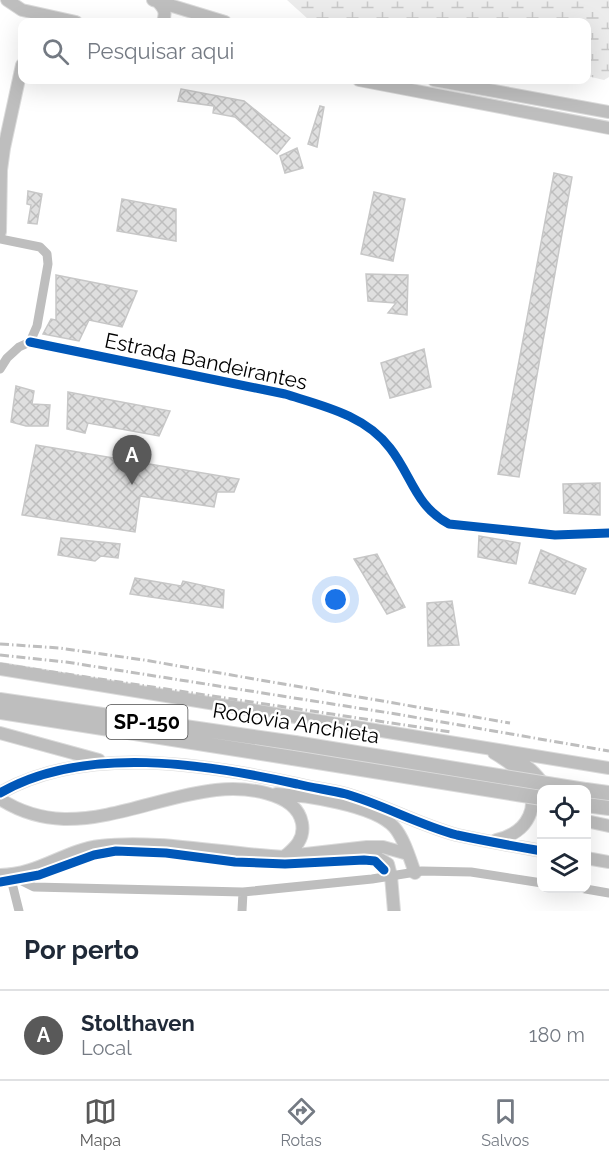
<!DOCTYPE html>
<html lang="pt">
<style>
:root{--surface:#fff;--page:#f6f6f7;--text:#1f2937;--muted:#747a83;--line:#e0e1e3;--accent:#595959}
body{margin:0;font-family:Raleway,sans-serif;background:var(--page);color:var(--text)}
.controls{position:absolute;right:18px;bottom:18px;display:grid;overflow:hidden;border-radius:12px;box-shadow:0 6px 24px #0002}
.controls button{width:54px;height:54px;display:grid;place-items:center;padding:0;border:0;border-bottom:2px solid var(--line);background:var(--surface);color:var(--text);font:30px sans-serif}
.you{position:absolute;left:336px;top:600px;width:21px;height:21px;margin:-15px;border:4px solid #fff;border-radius:50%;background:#1a73e8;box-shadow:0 0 0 9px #1a73e833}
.badge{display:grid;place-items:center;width:39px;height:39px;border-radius:50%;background:var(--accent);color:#fff;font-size:20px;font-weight:700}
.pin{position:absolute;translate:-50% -50px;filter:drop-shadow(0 2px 3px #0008)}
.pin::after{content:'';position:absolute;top:32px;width:21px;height:18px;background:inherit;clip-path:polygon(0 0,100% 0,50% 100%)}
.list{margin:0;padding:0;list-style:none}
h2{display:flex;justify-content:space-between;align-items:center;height:78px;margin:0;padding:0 24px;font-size:26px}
h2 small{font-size:20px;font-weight:400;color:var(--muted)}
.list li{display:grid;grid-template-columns:39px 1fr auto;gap:18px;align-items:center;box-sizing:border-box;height:90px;padding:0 24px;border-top:2px solid var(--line)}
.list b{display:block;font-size:22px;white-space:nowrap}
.list p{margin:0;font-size:20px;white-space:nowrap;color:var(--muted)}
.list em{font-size:20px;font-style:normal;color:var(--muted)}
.icon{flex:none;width:33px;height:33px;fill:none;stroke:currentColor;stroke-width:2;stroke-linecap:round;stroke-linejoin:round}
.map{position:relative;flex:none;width:609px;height:911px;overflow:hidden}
.search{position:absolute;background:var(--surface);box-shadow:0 6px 24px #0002;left:18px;right:18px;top:18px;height:66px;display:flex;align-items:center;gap:15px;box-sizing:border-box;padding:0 21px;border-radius:12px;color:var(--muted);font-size:22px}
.sheet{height:168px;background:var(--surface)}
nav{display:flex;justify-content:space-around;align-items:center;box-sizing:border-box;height:84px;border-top:2px solid var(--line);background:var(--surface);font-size:16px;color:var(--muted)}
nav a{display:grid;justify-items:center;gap:3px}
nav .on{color:var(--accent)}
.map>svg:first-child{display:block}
</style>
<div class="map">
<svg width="609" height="911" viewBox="0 0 609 911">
<defs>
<pattern id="wetland-marsh" width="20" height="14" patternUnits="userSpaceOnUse" patternTransform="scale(1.5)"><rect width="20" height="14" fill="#ececec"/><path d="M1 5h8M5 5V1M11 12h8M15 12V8" fill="none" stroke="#c9c9c9"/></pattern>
<pattern id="building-cross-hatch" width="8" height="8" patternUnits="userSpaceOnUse" patternTransform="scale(1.5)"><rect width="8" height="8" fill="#dfdfdf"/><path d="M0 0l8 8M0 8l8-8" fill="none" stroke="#bebebe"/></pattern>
</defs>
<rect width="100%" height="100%" fill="#fff"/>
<path fill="url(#wetland-marsh)" d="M287 0H609V77L604 80 587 76 586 22H318L308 19Z"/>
<path fill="url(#building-cross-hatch)" stroke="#c7c7c7" stroke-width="1.5" d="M181 89 244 101 290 138 277 154 235 117 213 113 214 106 178 101Z
M320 106 324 107 317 147 308 144Z
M297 148 303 168 285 173 280 156Z
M554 173 572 177 519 477 498 474Z
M28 191 42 194 37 224 28 223 31 205 27 204Z
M374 192 405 199 393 261 361 254Z
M122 199 176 209V241L117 231Z
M366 274 408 275 407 315 388 313 396 303 368 301Z
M56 275 137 291 122 327 89 320 79 341 43 334 51 319 56 320Z
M424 349 431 387 390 398 381 363Z
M16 386 34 391 32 404 50 405 48 426H26L11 422Z
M68 392 170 411 159 436 88 423 85 433 67 429Z
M36 445 239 479 234 492H217L214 507 140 496 135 532 22 515Z
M600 483V515L564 513 563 484Z
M479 536 520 543 516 564 478 557Z
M61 538 120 544 118 558 101 556 95 561 58 555Z
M541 550 586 569 575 594 529 583Z
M377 554 405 607 387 614 354 559Z
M135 578 181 586 183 581 224 590 223 608 130 594Z
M452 601 459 645 428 646 427 603Z"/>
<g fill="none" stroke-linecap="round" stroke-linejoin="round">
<defs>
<path id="major" d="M7 0 22 10 76 22
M153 0 225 22
M158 2C165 9 166 13 163 22
M359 80 609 128
M434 80 609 112
M0 232 1 170 4 148 22 65
M0 669 609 768
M0 733 99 760
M494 753C504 759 516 766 523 776 543 805 528 833 496 840
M510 758C527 764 536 773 546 788
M0 793C85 744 206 764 297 784 313 788 330 790 346 794 384 805 419 825 457 835 485 841 513 846 542 851
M276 794C305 795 374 805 394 827 404 838 410 859 415 873
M0 799C20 812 41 818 64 819 114 820 167 795 216 790 243 787 296 791 302 823 305 839 295 848 284 857
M586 821 609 826
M288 856 367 847H383L408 854
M586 858 609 862
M0 875C38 875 65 850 100 846 156 839 226 854 284 857L303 862 373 855 388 864 391 876 394 911"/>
<path id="highway" d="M0 700 295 743
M0 712 293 758
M586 790 609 793
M586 805 609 808"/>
</defs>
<use href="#major" stroke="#dbdbdb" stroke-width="14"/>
<use href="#highway" stroke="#dbdbdb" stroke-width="16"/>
<path stroke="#bebebe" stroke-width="9" d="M0 239 40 247 47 254 48 264 37 326 30 342 19 347 7 358 0 369
M30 342 285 394C323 406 365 415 390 448 412 476 415 506 449 524L555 535 609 533
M10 875 34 887 243 892 372 879 422 871 471 872 542 883
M10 875 19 911
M580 888 609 893
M242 911 243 892"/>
<use href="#major" stroke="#bebebe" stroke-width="12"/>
<use href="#highway" stroke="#bebebe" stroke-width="14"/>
<path stroke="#bebebe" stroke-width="3" stroke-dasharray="9 3 1.5 3" stroke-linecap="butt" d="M0 644 59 648 144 660 510 723
M0 655 66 662 396 714 609 751
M0 664 451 732"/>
<defs>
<path id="highway-bridge" d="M295 743 585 790
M293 758 542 798"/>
</defs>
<use href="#highway-bridge" stroke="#dbdbdb" stroke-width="16" stroke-linecap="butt"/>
<use href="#highway-bridge" stroke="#bebebe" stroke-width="14"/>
<defs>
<path id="cycleway" d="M30 342 285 394C323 406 365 415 390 448 412 476 415 506 449 524L555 535 609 533
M0 793C85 744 206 764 297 784 313 788 330 790 346 794 384 805 419 825 457 835 485 841 513 846 542 851
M0 882 39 875 94 855 116 851 166 853 235 862 285 864 364 860 375 861 384 870"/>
</defs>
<use href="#cycleway" stroke="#fff" stroke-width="13"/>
<use href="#cycleway" stroke="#0057b8" stroke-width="9"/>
</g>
<g text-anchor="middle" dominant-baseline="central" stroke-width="5" stroke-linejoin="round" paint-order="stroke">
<rect fill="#fff" stroke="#4c4c4c" stroke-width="1.5" x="106.5" y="705" width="81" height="34" rx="4.5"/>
<g font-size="20" font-weight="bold" fill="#000">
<text x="147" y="722">SP-150</text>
</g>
<g font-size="21" fill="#000" stroke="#fff">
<text transform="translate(206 361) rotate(12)">Estrada Bandeirantes</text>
<text transform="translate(296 723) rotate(9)">Rodovia Anchieta</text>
</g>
</g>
</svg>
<div class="controls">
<button><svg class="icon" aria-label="locate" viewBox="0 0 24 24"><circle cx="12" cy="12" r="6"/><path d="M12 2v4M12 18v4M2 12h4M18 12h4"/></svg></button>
<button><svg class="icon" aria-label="layers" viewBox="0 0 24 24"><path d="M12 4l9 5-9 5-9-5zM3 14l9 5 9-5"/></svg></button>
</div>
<div class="you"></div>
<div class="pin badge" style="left:132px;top:485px">A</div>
<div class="search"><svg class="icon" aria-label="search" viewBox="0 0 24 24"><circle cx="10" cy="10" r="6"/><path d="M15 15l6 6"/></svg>Pesquisar aqui</div>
</div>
<section class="sheet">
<h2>Por perto<small></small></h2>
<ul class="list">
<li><span class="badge">A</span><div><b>Stolthaven</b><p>Local</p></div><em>180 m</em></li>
</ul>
</section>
<nav>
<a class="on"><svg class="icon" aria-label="map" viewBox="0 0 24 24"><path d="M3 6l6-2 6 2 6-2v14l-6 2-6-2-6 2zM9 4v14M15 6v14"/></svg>Mapa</a>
<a><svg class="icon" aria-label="directions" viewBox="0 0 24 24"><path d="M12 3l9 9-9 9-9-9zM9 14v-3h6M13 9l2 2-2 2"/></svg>Rotas</a>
<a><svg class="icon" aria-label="saved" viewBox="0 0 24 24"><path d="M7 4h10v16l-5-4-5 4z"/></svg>Salvos</a>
</nav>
